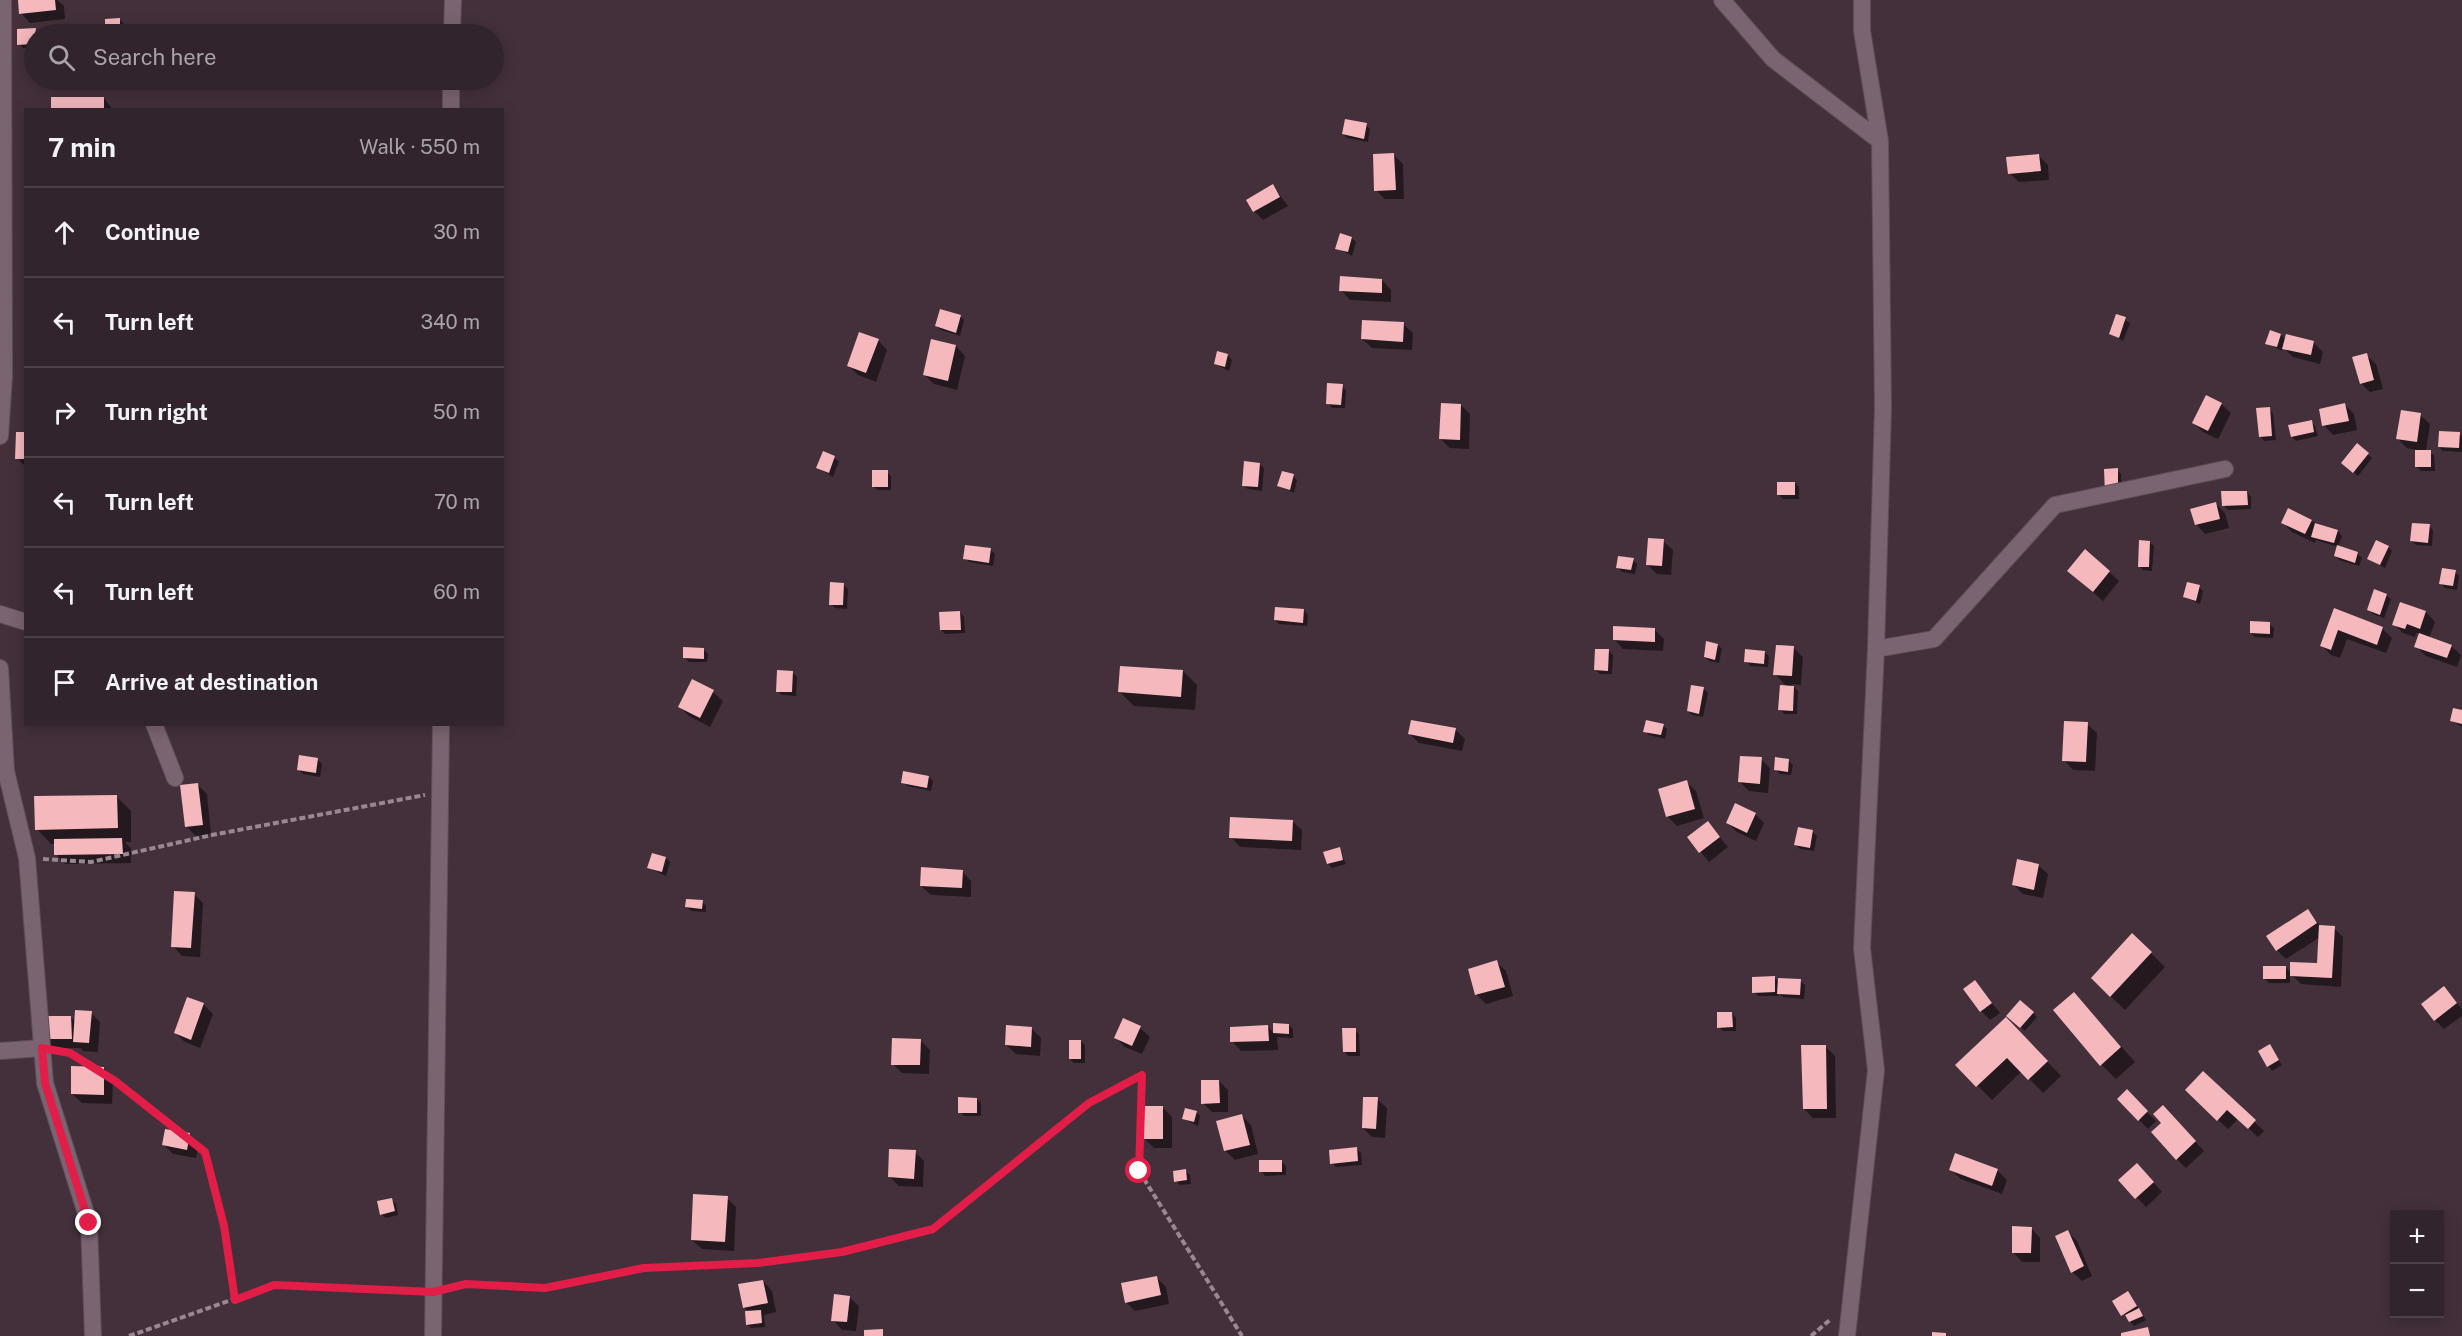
<!DOCTYPE html>
<meta charset="utf-8">
<style>
:root{--surface:#32242c;--page:#3d3038;--text:#f1f3f6;--muted:#a8a4a9;--line:#4d4148}
body{margin:0;font-family:"Public Sans",sans-serif;background:var(--page);color:var(--text)}
.controls{position:absolute;right:18px;bottom:18px;display:grid;overflow:hidden;border-radius:0px;box-shadow:0 3px 15px #0003}
.controls button{width:54px;height:54px;display:grid;place-items:center;padding:0;border:0;border-bottom:2px solid var(--line);background:var(--surface);color:var(--text);font:30px sans-serif}
.stop{position:absolute;width:18px;height:18px;margin:-14px;border:4px solid #e11d48;border-radius:50%;background:#fff}
.stop.end{background:#e11d48;border-color:#fff;box-shadow:0 2px 6px #0008}
.list{margin:0;padding:0;list-style:none}
h2{display:flex;justify-content:space-between;align-items:center;height:78px;margin:0;padding:0 24px;font-size:26px}
h2 small{font-size:20px;font-weight:400;color:var(--muted)}
.list li{display:grid;grid-template-columns:39px 1fr auto;gap:18px;align-items:center;box-sizing:border-box;height:90px;padding:0 24px;border-top:2px solid var(--line)}
.list b{display:block;font-size:22px;white-space:nowrap}
.list em{font-size:20px;font-style:normal;color:var(--muted)}
.icon{flex:none;width:33px;height:33px;fill:none;stroke:currentColor;stroke-width:2;stroke-linecap:round;stroke-linejoin:round}
.map{position:relative;flex:none;width:2462px;height:1336px;overflow:hidden}
.search{position:absolute;background:var(--surface);box-shadow:0 3px 15px #0003;left:24px;top:24px;width:480px;height:66px;display:flex;align-items:center;gap:15px;box-sizing:border-box;padding:0 21px;border-radius:33px;color:var(--muted);font-size:22px}
.panel{position:absolute;background:var(--surface);box-shadow:0 3px 15px #0003;left:24px;top:108px;width:480px;height:618px;border-radius:0px}
.map>svg:first-child{display:block}
</style>
<div class="map">
<svg width="2462" height="1336" viewBox="0 0 2462 1336">
<rect width="100%" height="100%" fill="#43303b"/>
<path fill="#0007" d="M20 0H57L64 6 65 19 30 23 21 13Z
M120 20 124 24V34H108Z
M36 30 40 34H34V48H23L19 44Z
M104 98 113 110H52Z
M1366 125 1370 129 1368 142 1347 138 1343 134Z
M1393 154 1403 164 1404 199H1385L1376 190Z
M2038 155 2048 165 2049 180 2019 182 2009 173Z
M1273 186 1288 206 1263 220 1254 211Z
M1352 238 1356 242 1352 256 1337 248Z
M1382 280 1391 290V302L1350 300 1341 290Z
M960 316 964 320 960 336 941 330 936 326Z
M2117 316 2130 323 2123 341 2110 333Z
M1403 324 1413 333 1412 350 1372 348 1362 339Z
M2281 335 2286 340 2313 342 2323 352 2320 364 2293 357 2283 347 2282 351 2267 343Z
M878 340 887 350 876 382 858 375 849 366Z
M956 346 965 356 957 390 934 384 925 375Z
M2366 355 2376 364 2383 389 2370 392 2361 383Z
M1228 356 1232 360 1229 371 1215 364Z
M1342 386 1346 390 1345 408H1332L1328 403Z
M2221 404 2231 413 2218 439 2203 432 2194 423Z
M1461 405 1470 414 1469 449 1450 448 1440 438Z
M2345 405 2354 414 2357 430 2333 435 2324 425Z
M2269 409 2273 413 2276 440 2264 441 2260 436Z
M2420 415 2430 424 2426 451 2434 455 2435 471H2421L2417 467 2416 450 2407 448 2398 439Z
M2311 421 2315 426 2318 436 2296 441 2292 437Z
M26 434V467L17 458Z
M2459 434 2462 436V452L2443 451 2439 447Z
M824 453 839 461 833 477 818 468Z
M2367 454 2372 458 2358 476 2347 467Z
M1259 464 1264 468 1262 491 1248 489 1243 485Z
M2117 470 2121 474 2122 498H2111Z
M887 472 891 476V490H878L873 486Z
M1293 476 1297 480 1294 493 1279 486Z
M1795 483 1799 487V499H1783L1779 495Z
M2247 492 2251 497V509L2228 510 2223 505Z
M2216 504 2225 513 2229 528 2205 534 2196 524Z
M2311 521 2338 531 2342 536 2338 547 2357 553 2362 558 2359 566 2339 560 2335 555 2338 547 2316 540 2315 543 2292 532 2282 522Z
M2429 526 2433 530 2432 546 2416 545 2412 541Z
M1663 541 1673 550 1671 575 1657 574 1648 565Z
M2149 542 2154 546 2152 571 2143 570 2139 566Z
M2388 547 2392 551 2385 568 2369 559Z
M991 550 995 554 993 566 969 562 965 558Z
M1633 560 1637 564 1635 574 1622 572 1617 567Z
M2069 571 2109 572 2119 581 2103 601Z
M2455 572 2459 576 2457 590 2445 588 2441 584Z
M843 584 848 589 847 609 835 608 831 604Z
M2199 587 2203 591 2200 604 2184 597Z
M2386 595 2391 599 2384 618 2373 614 2369 610Z
M2401 604 2426 612 2435 622 2429 638 2451 646 2461 655 2457 667 2426 656 2416 646 2421 634 2416 633 2415 637 2403 633 2394 624Z
M1304 610 1308 615 1307 626 1279 624 1275 620Z
M2334 610 2382 628 2392 638 2386 653 2347 639 2340 658 2331 655 2321 645Z
M960 612 964 617 965 633 945 634 941 630Z
M2269 624 2274 628 2273 638 2255 637 2251 633Z
M1655 630 1664 639 1663 651 1623 649 1614 639Z
M1718 645 1722 649 1719 663 1709 661 1705 657Z
M1794 648 1803 657 1801 685 1791 684 1798 691 1797 714H1784L1780 709 1787 687 1775 674Z
M703 649 708 654 707 662H689L684 657Z
M1609 651 1613 655 1612 674H1600L1595 670Z
M1765 652 1769 657 1768 667 1750 666 1746 661Z
M1183 671 1197 685 1195 710 1134 706 1120 692Z
M793 673 797 677 796 696 782 695 777 691Z
M692 681 713 692 723 701 710 727 689 716 680 707Z
M1704 689 1708 693 1703 717 1692 715 1688 711Z
M2462 712V727L2452 721Z
M2087 724 2097 733 2095 771 2073 770 2064 760Z
M1663 725 1667 729 1665 739 1649 735 1645 731Z
M1455 729 1465 739 1462 751 1419 743 1410 734Z
M1761 759 1770 768 1768 793 1749 791 1740 782Z
M318 760 322 764 320 777 303 774 299 770Z
M1788 760 1793 765 1791 775 1780 774 1776 769Z
M929 777 933 781 931 791 907 786 903 782Z
M1686 782 1696 791 1704 818 1677 826 1667 816Z
M198 785 207 794 211 834 196 836 186 826Z
M116 796 131 811V842H125L131 849V863L65 864 56 854V844H51L37 829Z
M1755 814 1764 823 1756 841 1737 832 1727 823Z
M1292 821 1302 830 1301 850 1240 847 1231 837Z
M1708 823 1728 847 1709 862 1689 838Z
M1812 831 1817 836 1814 851 1800 849 1796 845Z
M1339 849 1346 864 1332 868 1328 864Z
M666 858 670 862 666 876 649 868Z
M2038 865 2048 874 2043 898 2023 894 2014 885Z
M962 871 971 881V897L931 895 921 886Z
M194 894 203 903 200 957 182 956 173 946Z
M702 902 706 906V912L691 911 687 907Z
M2308 911 2321 927 2334 928 2343 937 2341 987 2301 984 2290 973V983H2269L2265 979 2286 967 2291 973 2318 965 2320 937 2286 959 2277 950Z
M2151 953 2165 967 2125 1010 2107 993Z
M1496 962 1506 971 1513 996 1486 1004 1477 995 1470 970Z
M1775 978 1779 982 1800 981 1805 985 1804 999 1783 997 1779 994V996H1758L1754 992Z
M1975 982 2000 1013 1990 1020 1981 1011Z
M2444 988 2462 1009V1016L2444 1029 2435 1020Z
M188 999 204 1005 213 1014 200 1048 185 1042 175 1033Z
M2088 1009 2135 1062 2116 1079 2102 1065Z
M91 1013 100 1022 98 1052 83 1051 81 1048H53L44 1039 71 1018 76 1022Z
M1732 1013 1736 1018V1031H1723L1719 1027Z
M2033 1013 2037 1017 2025 1031 2012 1020Z
M1275 1024 1289 1025 1293 1029V1038L1277 1037 1278 1050 1241 1051 1232 1041 1268 1027 1274 1033Z
M1031 1028 1041 1038 1040 1056 1016 1054 1006 1045Z
M1140 1028 1150 1037 1142 1054 1125 1047 1116 1038Z
M1355 1030 1359 1034 1360 1056H1348L1344 1051Z
M2020 1033 2061 1076 2043 1093 2022 1071 1992 1100 1957 1065Z
M920 1040 930 1050 929 1074 902 1073 893 1064Z
M1081 1041 1085 1045V1063H1074L1070 1059Z
M1825 1046 1835 1056 1836 1118H1813L1804 1109Z
M2270 1046 2282 1065 2272 1071 2260 1052Z
M104 1068 113 1078 112 1104 82 1103 72 1094Z
M2203 1073 2264 1131 2258 1137 2238 1119 2228 1129 2196 1100Z
M1219 1081 1228 1090V1112H1212L1203 1103Z
M2127 1092 2156 1121 2148 1129 2119 1099Z
M977 1099 981 1103V1116H964L960 1112Z
M1377 1099 1387 1108 1385 1138 1372 1137 1363 1128Z
M1162 1107 1172 1117V1148H1154L1145 1139Z
M1196 1112 1200 1116 1198 1126 1183 1119Z
M1242 1116 1251 1125 1258 1154 1235 1160 1226 1151 1218 1122Z
M2172 1116 2204 1151 2186 1168 2177 1159Z
M189 1135 199 1144 196 1158 173 1154 163 1144Z
M1357 1149 1361 1153 1362 1165 1336 1167 1332 1163Z
M915 1152 924 1161 923 1187 899 1186 890 1177Z
M1281 1161 1286 1166V1175L1265 1176 1261 1171Z
M1185 1170 1190 1175 1191 1184 1180 1185 1176 1181Z
M1951 1170H1997L2007 1180 2002 1194 1961 1179Z
M2146 1174 2162 1192 2146 1207 2120 1180Z
M727 1198 736 1207 734 1251 702 1249 692 1240Z
M391 1200 396 1204 398 1215 386 1218 381 1214Z
M2031 1228 2040 1238V1262H2022L2013 1252Z
M2068 1232 2077 1241 2092 1276 2082 1281 2072 1272Z
M1156 1277 1166 1287 1169 1304 1135 1311 1126 1302Z
M763 1281 772 1291 776 1312 764 1315 765 1327 751 1328 747 1324 749 1313 744 1307Z
M2128 1293 2146 1320 2134 1326 2124 1314Z
M849 1297 859 1306 856 1331 842 1330 833 1320Z"/>
<path fill="#f4b8bd" d="M18 0H55L56 10 19 14Z
M120 18V34H105V19Z
M36 28 34 44 17 45V29Z
M51 97H104V110H51Z
M1345 119 1367 123 1364 139 1342 134Z
M1394 153 1396 190 1374 191 1373 154Z
M2039 154 2041 171 2008 174 2006 157Z
M1273 184 1280 197 1253 212 1246 200Z
M1340 233 1352 237 1348 252 1335 249Z
M1340 276 1382 279V293L1339 291Z
M940 309 961 315 956 333 935 326Z
M2116 314 2126 317 2119 338 2109 334Z
M1362 320 1404 322 1403 342 1361 339Z
M2270 330 2281 334 2277 347 2265 344Z
M859 332 879 339 866 373 847 366Z
M2286 334 2314 341 2311 355 2282 349Z
M931 339 956 345 948 381 923 375Z
M1217 351 1228 354 1225 367 1214 364Z
M2367 353 2374 380 2360 384 2352 357Z
M1327 383 1343 384 1341 405 1326 404Z
M2206 395 2222 403 2208 431 2192 423Z
M1441 403 1461 404 1460 440 1439 439Z
M2345 403 2349 421 2322 426 2319 409Z
M2270 407 2272 436 2259 437 2256 408Z
M2401 410 2421 413 2417 442 2396 439Z
M2312 420 2314 432 2291 437 2288 425Z
M2439 431 2460 432 2459 448 2438 447Z
M16 432H26V459H15Z
M2357 443 2369 453 2353 473 2341 463Z
M2415 450H2431V467H2415Z
M823 451 835 456 829 473 816 468Z
M1244 461 1260 463 1258 487 1242 486Z
M2118 468V494H2105L2104 469Z
M872 470H888V487H872Z
M1282 471 1294 474 1290 490 1277 486Z
M1777 482H1795V495H1777Z
M2221 491H2247L2248 505 2222 506Z
M2216 502 2220 519 2195 525 2190 509Z
M2288 508 2312 520 2305 534 2281 523Z
M2315 523 2338 530 2334 543 2311 537Z
M2412 523 2430 524 2428 543 2410 541Z
M1648 538 1664 539 1662 566 1646 565Z
M2139 540 2150 541 2149 567H2138Z
M2376 540 2389 546 2380 565 2367 559Z
M965 545 991 548 989 563 963 559Z
M2337 545 2358 552 2355 563 2334 556Z
M2085 549 2110 571 2093 592 2067 571Z
M1618 556 1634 558 1631 570 1616 568Z
M2442 568 2456 570 2453 586 2439 584Z
M830 582 844 583 843 605H829Z
M2187 582 2200 585 2196 601 2183 597Z
M2374 589 2387 594 2380 615 2367 610Z
M2400 602 2426 611 2420 629 2407 624 2405 629 2392 625Z
M1275 607 1304 609 1303 623 1274 620Z
M2334 608 2383 627 2377 645 2338 630 2331 650 2320 646Z
M960 611 961 630H940L939 612Z
M2250 621 2270 622V634L2250 633Z
M1613 626 1655 628V642L1613 640Z
M2419 633 2452 645 2447 658 2414 647Z
M1706 641 1718 644 1715 660 1704 657Z
M1776 645 1794 646 1792 676 1773 675Z
M683 647 704 648V659L683 658Z
M1595 649H1609L1608 671 1594 670Z
M1745 649 1765 651 1764 664 1744 662Z
M1120 666 1183 670 1181 697 1118 692Z
M777 670 793 671 792 692H776Z
M692 679 714 690 700 718 678 707Z
M1691 685 1704 687 1699 714 1687 711Z
M1780 685 1794 686 1793 711 1778 710Z
M2453 708 2462 710V724L2450 721Z
M1411 720 1456 728 1453 743 1408 734Z
M1646 720 1664 724 1661 735 1643 732Z
M2064 721 2088 722 2086 762 2062 761Z
M299 755 318 758 316 773 297 770Z
M1740 756 1762 757 1760 784 1738 782Z
M1775 757 1789 759 1788 772 1774 770Z
M903 771 929 776 927 788 901 783Z
M1687 780 1695 809 1666 817 1658 789Z
M198 783 203 825 185 827 180 785Z
M117 795 118 828 35 830 34 796Z
M1735 803 1756 813 1747 833 1726 823Z
M1230 817 1293 820 1292 841 1229 838Z
M1708 821 1720 837 1699 853 1687 837Z
M1798 827 1813 830 1810 848 1794 845Z
M122 838 123 854 54 855V839Z
M1340 847 1343 860 1327 864 1323 852Z
M652 853 666 857 662 872 647 868Z
M2017 859 2039 864 2034 890 2012 885Z
M921 867 963 870 962 888 920 886Z
M174 891 195 892 191 948 171 947Z
M686 899 703 900 702 909 685 907Z
M2308 909 2317 923 2276 951 2266 936Z
M2319 925 2335 926 2332 978 2290 976V962L2317 963Z
M2132 933 2152 952 2110 997 2091 978Z
M1497 960 1505 987 1475 995 1468 969Z
M2263 966H2286V979H2263Z
M1775 976V992L1752 993V977Z
M1778 978 1801 979 1800 995 1777 994Z
M1975 980 1992 1003 1980 1012 1963 989Z
M2444 986 2457 1003 2434 1021 2421 1004Z
M2074 992 2121 1047 2100 1066 2053 1010Z
M187 997 204 1003 191 1040 174 1033Z
M2020 1000 2034 1012 2020 1028 2006 1016Z
M75 1010 92 1011 89 1043 73 1042Z
M1717 1012H1732L1733 1027 1717 1028Z
M42 1016H71L72 1039H42Z
M2006 1017 2048 1061 2028 1080 2007 1058 1976 1087 1955 1065Z
M1123 1018 1141 1026 1132 1046 1114 1038Z
M1273 1023 1289 1024V1034L1273 1033Z
M1006 1025 1032 1027 1031 1047 1005 1045Z
M1268 1025 1269 1041 1230 1042V1027Z
M1342 1028H1356V1052H1343Z
M892 1038 921 1039 920 1065H891Z
M1069 1040H1081V1059H1069Z
M2270 1044 2279 1060 2267 1067 2258 1051Z
M1801 1045H1826L1827 1109H1803Z
M71 1066 104 1067V1095L71 1094Z
M2203 1071 2256 1120 2248 1129 2227 1110 2217 1121 2185 1090Z
M1201 1080H1219L1220 1103 1201 1104Z
M2127 1089 2148 1111 2138 1121 2117 1099Z
M958 1097 977 1098V1113H958Z
M1363 1097H1378L1376 1129 1362 1128Z
M2163 1105 2196 1141 2176 1160 2151 1132 2161 1123 2153 1114Z
M1143 1106H1163V1139H1143Z
M1185 1108 1197 1111 1194 1122 1182 1119Z
M1242 1114 1250 1145 1224 1151 1216 1121Z
M165 1129 190 1133 187 1150 162 1145Z
M1357 1147 1358 1161 1330 1164 1329 1150Z
M889 1149 916 1150 914 1179 888 1177Z
M1955 1153 1998 1169 1992 1186 1949 1170Z
M1259 1160H1282V1172H1259Z
M2137 1163 2154 1182 2135 1199 2118 1180Z
M1186 1169 1187 1180 1174 1182 1173 1171Z
M693 1194 728 1196 725 1242 691 1240Z
M392 1198 395 1211 380 1215 377 1201Z
M2012 1226 2032 1227 2031 1253H2012Z
M2068 1230 2084 1266 2071 1273 2055 1236Z
M1157 1276 1161 1295 1125 1303 1121 1283Z
M763 1280 768 1303 743 1308 738 1284Z
M2128 1291 2137 1306 2121 1316 2112 1301Z
M834 1294 850 1296 847 1322 831 1321Z
M2139 1308 2143 1316 2129 1322 2125 1315Z
M761 1310 762 1323 746 1325 745 1311Z
M2148 1327 2150 1336H2121V1333Z
M883 1329V1336H864V1330Z
M1932 1332 1946 1333V1336H1932Z"/>
<g fill="none" stroke-linecap="round" stroke-linejoin="round">
<defs>
<path id="street" d="M1722 0 1773 59 1880 141
M452 34 453 0
M451 110V80
M0 436 4 377 3 0
M0 614 26 622
M1876 649 1934 639 2055 505 2225 469
M0 668 6 771 27 858 45 1083 89 1223 93 1336
M154 724 175 778
M0 1051 42 1048
M433 1336 441 724
M1847 1336 1876 1070 1862 948 1876 649 1883 408 1880 141 1862 31V0"/>
</defs>
<use href="#street" stroke="#5f4e59" stroke-width="18"/>
<path stroke="#998892" stroke-width="4" stroke-dasharray="6 3" stroke-linecap="butt" d="M43 859 91 862 212 835 425 795
M59 1051 70 1054 115 1081 205 1152 224 1226 235 1300
M450 1288 466 1284 545 1288 644 1268 758 1263 842 1252 933 1229 1089 1103 1142 1075 1139 1171 1242 1336
M129 1336 274 1285 416 1292
M1811 1336 1831 1319"/>
<use href="#street" stroke="#7a6471" stroke-width="16"/>
</g>
<g fill="none" stroke-linecap="round" stroke-linejoin="round">
<path stroke="#e11d48" stroke-width="8" d="M89 1223 45 1083 42 1048 70 1053 115 1081 205 1152 224 1226 235 1300 274 1285 433 1292 466 1284 545 1288 644 1268 758 1263 842 1252 933 1229 1089 1103 1142 1075 1139 1171"/>
</g>
</svg>
<div class="controls">
<button>+</button>
<button>−</button>
</div>
<div class="stop" style="left:1139px;top:1171px"></div>
<div class="stop end" style="left:89px;top:1223px"></div>
<div class="search"><svg class="icon" aria-label="search" viewBox="0 0 24 24"><circle cx="10" cy="10" r="6"/><path d="M15 15l6 6"/></svg>Search here</div>
<section class="panel">
<h2>7 min<small>Walk · 550 m</small></h2>
<ul class="list">
<li><svg class="icon" aria-label="ahead" viewBox="0 0 24 24"><path d="M12 20V5M6 11l6-6 6 6"/></svg><div><b>Continue</b></div><em>30 m</em></li>
<li><svg class="icon" aria-label="left" viewBox="0 0 24 24"><path d="M17 20v-9H6M10 6l-5 5 5 5"/></svg><div><b>Turn left</b></div><em>340 m</em></li>
<li><svg class="icon" aria-label="right" viewBox="0 0 24 24"><path d="M7 20v-9h11M14 6l5 5-5 5"/></svg><div><b>Turn right</b></div><em>50 m</em></li>
<li><svg class="icon" aria-label="left" viewBox="0 0 24 24"><path d="M17 20v-9H6M10 6l-5 5 5 5"/></svg><div><b>Turn left</b></div><em>70 m</em></li>
<li><svg class="icon" aria-label="left" viewBox="0 0 24 24"><path d="M17 20v-9H6M10 6l-5 5 5 5"/></svg><div><b>Turn left</b></div><em>60 m</em></li>
<li><svg class="icon" aria-label="arrive" viewBox="0 0 24 24"><path d="M6 21V4h12l-3 4 3 4H6"/></svg><div><b>Arrive at destination</b></div></li>
</ul>
</section>
</div>
